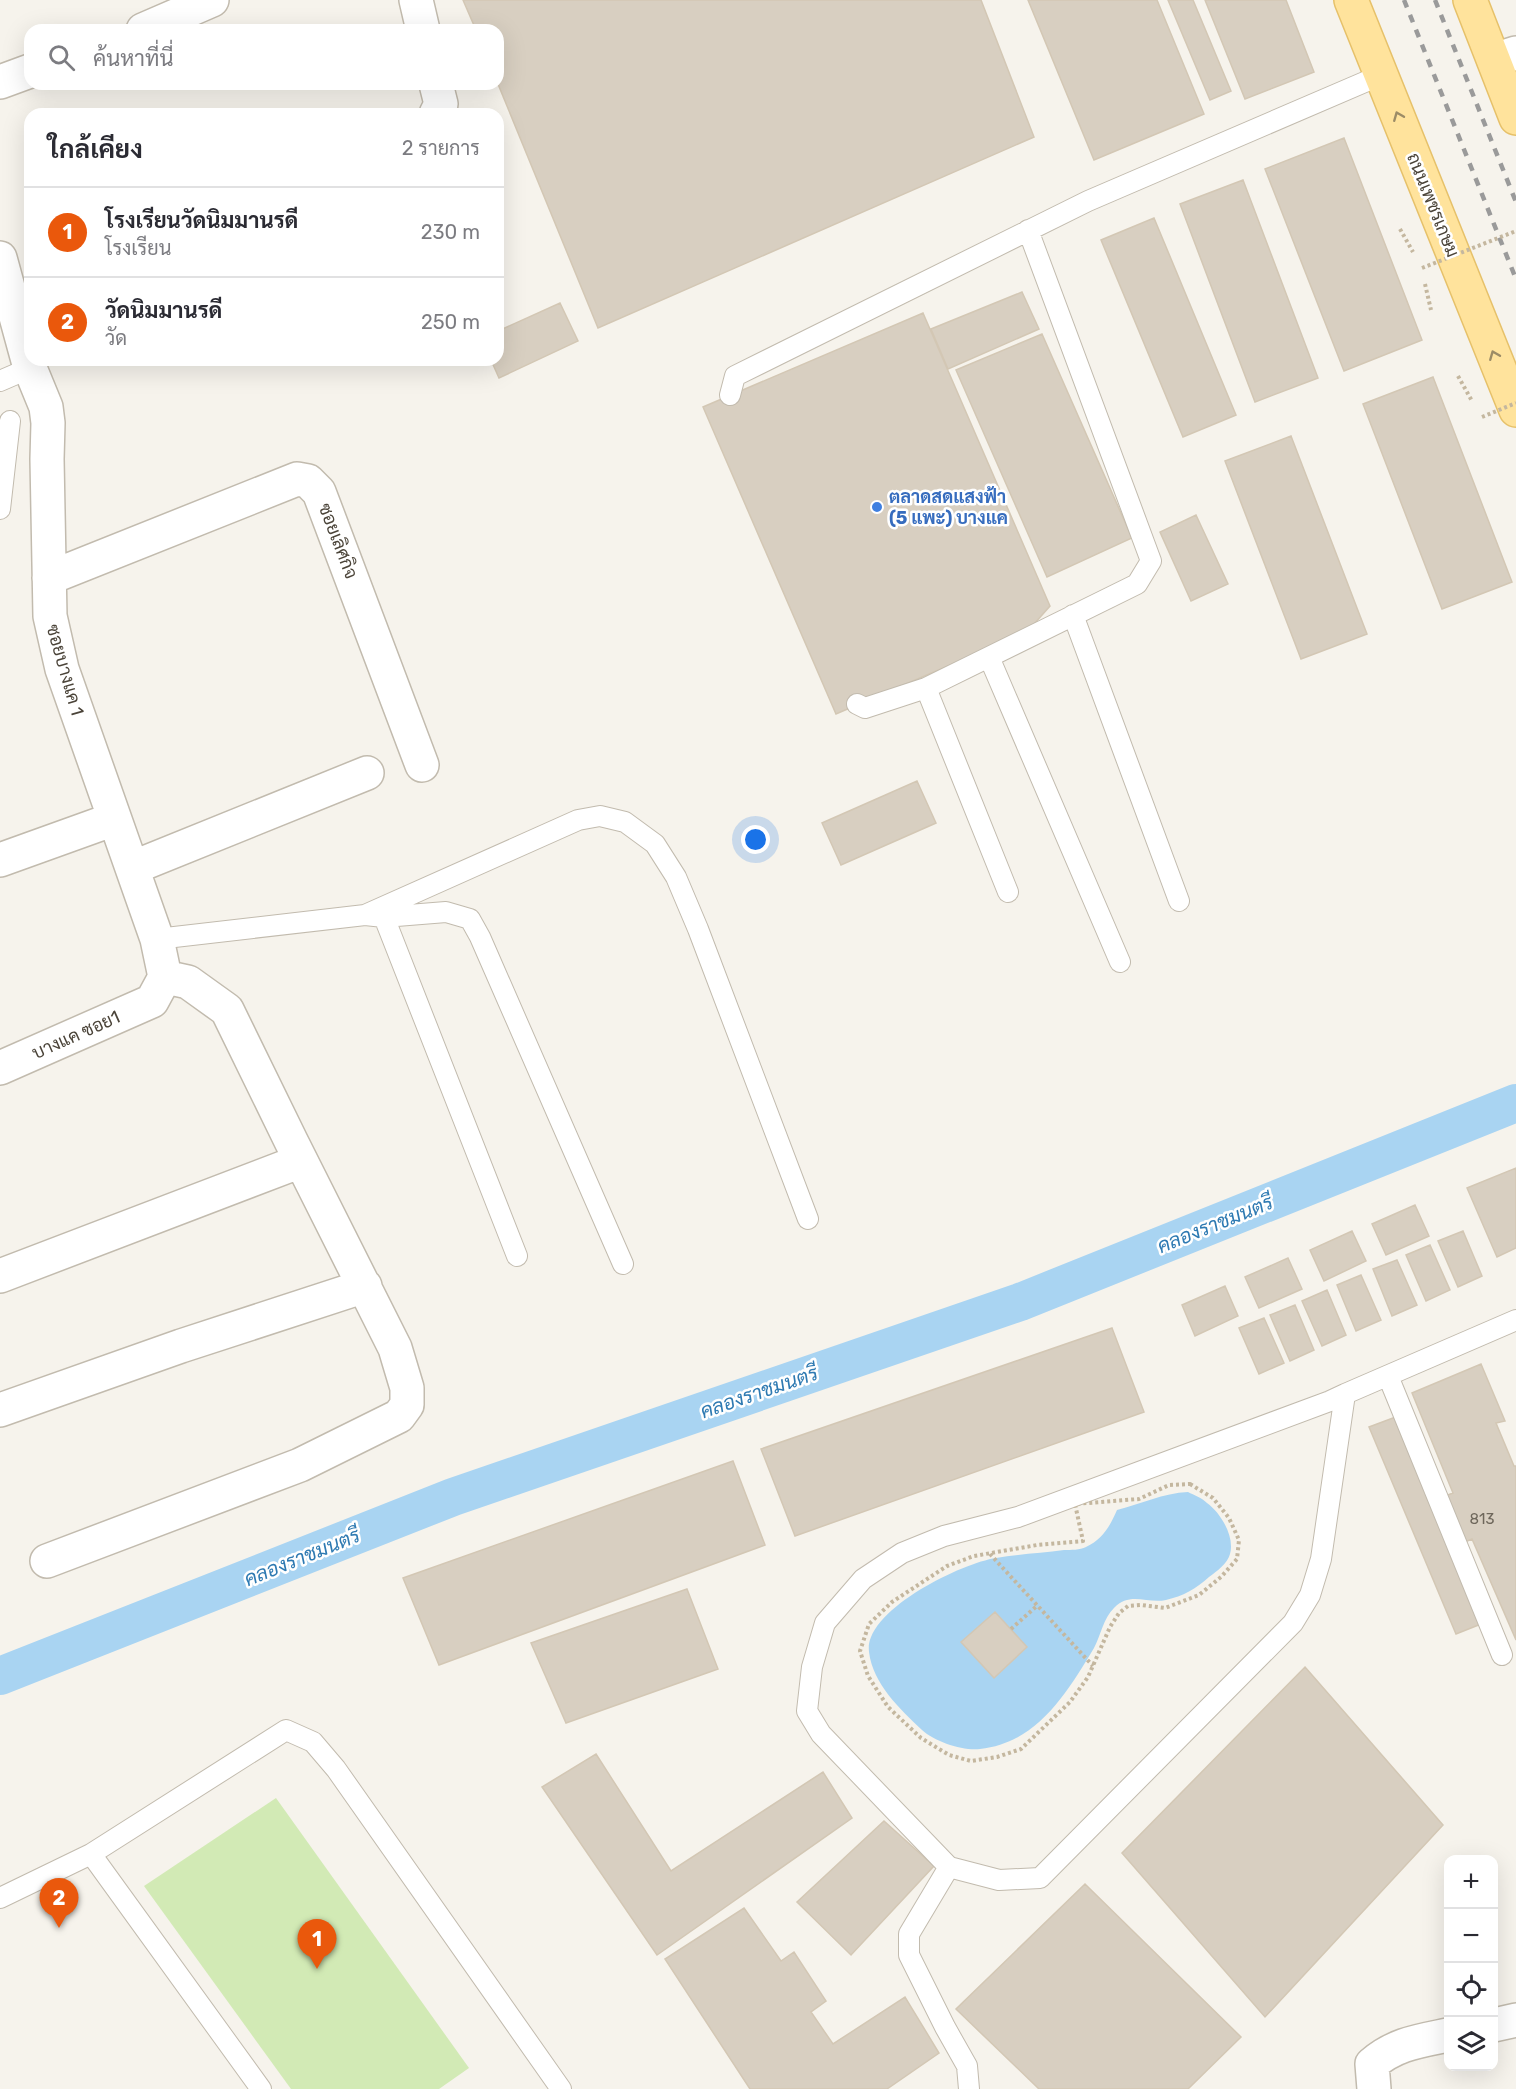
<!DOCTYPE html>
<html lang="th">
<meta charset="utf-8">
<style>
:root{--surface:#fff;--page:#f7f7f7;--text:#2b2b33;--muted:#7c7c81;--line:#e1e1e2;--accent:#ea580c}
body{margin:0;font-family:Rubik,Sarabun,sans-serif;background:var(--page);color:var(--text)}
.controls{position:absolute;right:18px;bottom:18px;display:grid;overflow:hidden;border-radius:12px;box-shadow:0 6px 24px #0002}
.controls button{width:54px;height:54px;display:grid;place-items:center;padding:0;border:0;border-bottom:2px solid var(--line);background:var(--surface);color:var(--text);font:30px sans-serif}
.you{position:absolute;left:756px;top:840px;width:21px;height:21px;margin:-15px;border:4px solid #fff;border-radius:50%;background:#1a73e8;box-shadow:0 0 0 9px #1a73e833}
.badge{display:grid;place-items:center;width:39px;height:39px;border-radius:50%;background:var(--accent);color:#fff;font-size:20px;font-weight:700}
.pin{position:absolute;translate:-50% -50px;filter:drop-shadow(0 2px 3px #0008)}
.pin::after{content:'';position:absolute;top:32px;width:21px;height:18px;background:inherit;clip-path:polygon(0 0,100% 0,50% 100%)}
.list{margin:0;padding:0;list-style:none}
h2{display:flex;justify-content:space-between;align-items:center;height:78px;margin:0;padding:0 24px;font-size:26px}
h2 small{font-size:20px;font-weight:400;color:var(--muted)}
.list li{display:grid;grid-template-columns:39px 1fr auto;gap:18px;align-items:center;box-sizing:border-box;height:90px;padding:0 24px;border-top:2px solid var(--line)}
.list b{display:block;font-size:22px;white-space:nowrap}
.list p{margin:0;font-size:20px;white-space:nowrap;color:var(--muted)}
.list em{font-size:20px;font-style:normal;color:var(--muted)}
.icon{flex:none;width:33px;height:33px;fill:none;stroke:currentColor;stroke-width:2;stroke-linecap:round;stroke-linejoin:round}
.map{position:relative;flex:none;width:1516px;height:2089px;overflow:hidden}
.search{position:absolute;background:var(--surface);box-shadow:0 6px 24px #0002;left:24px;top:24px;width:480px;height:66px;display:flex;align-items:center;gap:15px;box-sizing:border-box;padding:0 21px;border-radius:18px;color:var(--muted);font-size:22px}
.panel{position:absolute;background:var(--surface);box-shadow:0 6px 24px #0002;left:24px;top:108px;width:480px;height:258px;border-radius:18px}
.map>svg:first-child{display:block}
</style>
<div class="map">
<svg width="1516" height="2089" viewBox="0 0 1516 2089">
<rect width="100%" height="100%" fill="#f6f3ec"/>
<path fill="#d2eab5" d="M276 1798 469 2068 439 2089H291L144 1886Z"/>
<path fill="#a9d4f2" d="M1188 1492C1194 1495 1202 1498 1207 1503 1221 1513 1235 1537 1230 1554 1228 1563 1216 1572 1209 1577 1196 1589 1183 1596 1166 1600 1147 1604 1130 1591 1114 1608 1103 1619 1101 1635 1094 1648 1067 1693 1037 1743 980 1749 963 1751 935 1742 922 1730 900 1709 873 1684 869 1652 864 1610 962 1563 996 1558 1019 1554 1042 1553 1064 1550 1071 1550 1080 1550 1086 1547 1103 1539 1110 1526 1117 1510 1141 1504 1163 1493 1188 1492Z"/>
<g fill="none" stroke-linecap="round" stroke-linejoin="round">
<path stroke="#a9d4f2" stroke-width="38" d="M0 1676 453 1497 1020 1302 1516 1103"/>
</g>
<path fill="#d8cfc1" stroke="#d3c7b4" stroke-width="1.5" d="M463 0H981L1034 137 598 328 498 84V30H476Z
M1028 0H1157L1204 114 1094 160Z
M1168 0H1193L1231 91 1210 100Z
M1205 0H1286L1314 72 1245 99Z
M1344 138 1422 340 1344 371 1265 169Z
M1243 180 1318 378 1255 402 1180 204Z
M1154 218 1236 415 1183 437 1101 240Z
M1022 292 1039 329 948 369 931 329Z
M560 303 578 341 499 378 491 360H498V331Z
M923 313 1050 606 1027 632 836 714 703 407Z
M1042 334 1132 538 1047 577 956 370Z
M1433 377 1512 582 1442 609 1363 404Z
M1291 436 1367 634 1301 659 1225 461Z
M1196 515 1228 584 1191 601 1160 532Z
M917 781 936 823 841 865 822 823Z
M1516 1168V1248L1497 1257 1467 1188Z
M1415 1205 1429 1236 1386 1255 1372 1224Z
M1352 1231 1366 1261 1324 1281 1310 1250Z
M1463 1231 1482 1276 1458 1287 1438 1241Z
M1430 1245 1450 1290 1426 1301 1406 1255Z
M1288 1258 1302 1289 1259 1308 1245 1277Z
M1397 1260 1417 1305 1392 1316 1373 1269Z
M1361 1275 1381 1320 1356 1331 1337 1285Z
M1225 1286 1238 1316 1195 1336 1182 1305Z
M1327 1290 1346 1335 1322 1346 1302 1301Z
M1295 1305 1314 1350 1290 1361 1270 1315Z
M1264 1318 1284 1363 1259 1374 1239 1328Z
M1112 1328 1144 1412 795 1536 761 1449Z
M1481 1364 1505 1421 1496 1423 1514 1466H1516V1640L1472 1539 1460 1544 1440 1498 1453 1493 1412 1393Z
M1401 1415 1486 1622 1456 1634 1369 1427Z
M733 1461 765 1545 439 1665 403 1578Z
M687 1589 718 1669 566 1723 531 1643Z
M995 1612 1027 1647 994 1678 961 1642Z
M1305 1667 1443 1825 1265 2017 1122 1853Z
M596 1754 671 1871 823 1772 852 1818 657 1955 542 1787Z
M884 1821 934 1866 851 1955 797 1902Z
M1085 1884 1241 2037 1188 2089H1039L956 2009Z
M744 1908 781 1961 794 1952 826 2001 811 2012 833 2044 905 1997 939 2053 887 2089H750L665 1959Z"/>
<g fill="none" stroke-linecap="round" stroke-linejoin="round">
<defs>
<path id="service" d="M0 381 30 368
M730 395 735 376 1088 201 1381 75
M0 509 10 421
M1073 615 1179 901
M989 657 1120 962
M926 688 1008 892
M857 704 865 708 926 688 1137 584 1151 561 1028 230
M365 915 578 820 600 816 625 822 655 844 676 877 698 929 808 1219
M384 917 517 1256
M157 939 365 915 384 917 446 912 470 919 480 937 623 1264
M1388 1376 1502 1655
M1345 1394 1321 1559 1310 1595 1293 1623 1040 1878 999 1880 949 1867 821 1734 807 1711 812 1667 825 1623 863 1579 902 1553 944 1536 1018 1517 1330 1401 1345 1394 1516 1320
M91 1854 261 2089
M949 1867 909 1934V1955L945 2027 967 2066 969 2089
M0 1898 91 1854 286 1730 313 1742 336 1769 561 2089"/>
<path id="minor" d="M416 0 423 30
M143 30 212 0
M1494 60 1516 53
M0 82 30 71
M436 114 441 104 436 84
M0 258 30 368 46 407 48 423 47 459 50 616 62 669 157 939 165 977 152 1001 0 1068
M49 578 297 479 308 481 319 492 422 765
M0 860 114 819
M132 868 367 773
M0 1276 301 1161
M0 1410 181 1346 365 1286
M47 1561 300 1465 399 1416 407 1405V1388L395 1348 291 1141 227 1010 188 982 165 977
M1494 2025 1516 2020
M1374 2089 1372 2064C1395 2044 1419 2041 1448 2035"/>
<path id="primary" d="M1351 0 1516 410
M1470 0 1516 118"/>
</defs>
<use href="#service" stroke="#c2bbae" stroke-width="22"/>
<use href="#minor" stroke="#c2bbae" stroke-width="36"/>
<use href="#primary" stroke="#e6c16a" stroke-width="36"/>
<path stroke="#c4b79f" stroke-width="4" stroke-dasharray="3 3" stroke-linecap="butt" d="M1400 229 1413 252
M1425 284 1431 310
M1458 376 1472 401
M1190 1484 1213 1498 1229 1518 1239 1540 1237 1559 1221 1577 1199 1595 1165 1608 1141 1605 1128 1606 1119 1613 1110 1627 1088 1677 1070 1702 1021 1749 997 1757 971 1761 949 1755 921 1738 888 1707 868 1676 860 1651 869 1624 892 1602 947 1566 974 1556 1037 1545 1083 1541 1075 1504 1139 1499 1169 1485Z
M990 1554 1093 1666
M1011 1629 1038 1605"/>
<use href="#service" stroke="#fff" stroke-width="20"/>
<use href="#minor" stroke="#fff" stroke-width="33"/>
<use href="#primary" stroke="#ffe39c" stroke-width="33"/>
<path stroke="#9a9a9a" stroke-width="4.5" stroke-dasharray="8 8" stroke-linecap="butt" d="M1404 0 1516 279
M1435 0 1516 202"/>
<path stroke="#c4b79f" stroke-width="4" stroke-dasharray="3 3" stroke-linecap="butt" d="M1422 268 1516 231
M1482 417 1516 403"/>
</g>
<defs><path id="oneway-chevron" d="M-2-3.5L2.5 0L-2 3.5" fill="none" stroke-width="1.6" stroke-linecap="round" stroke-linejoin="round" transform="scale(1.5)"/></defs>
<g stroke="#9c8c66">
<use href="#oneway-chevron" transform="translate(1398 116) rotate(-112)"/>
<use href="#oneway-chevron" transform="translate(1494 355) rotate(-112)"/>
</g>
<circle fill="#3f7fe0" stroke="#fff" stroke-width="2" cx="877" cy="507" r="6"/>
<g text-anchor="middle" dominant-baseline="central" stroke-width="5" stroke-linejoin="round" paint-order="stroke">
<g font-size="15" fill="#6e675b">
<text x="1482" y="1519">813</text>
</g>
<g font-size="18" fill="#4b4439" stroke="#fff">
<text transform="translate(1433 205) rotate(68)">ถนนเพชรเกษม</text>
<text transform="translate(338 541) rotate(69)">ซอยเลิศกิจ</text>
<text transform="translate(65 670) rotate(74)">ซอยบางแค 1</text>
<text transform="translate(76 1035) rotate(-24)">บางแค ซอย1</text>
</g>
<g font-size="18" font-weight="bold" fill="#366cbe" stroke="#fff" text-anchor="start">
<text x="889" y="497">ตลาดสดแสงฟ้า<tspan x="889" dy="21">(5 แพะ) บางแค</tspan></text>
</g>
<g font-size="20" font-style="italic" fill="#2e7ab2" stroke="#fff">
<text transform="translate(1215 1224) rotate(-22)">คลองราชมนตรี</text>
<text transform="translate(759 1392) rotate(-19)">คลองราชมนตรี</text>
<text transform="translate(302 1557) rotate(-22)">คลองราชมนตรี</text>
</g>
</g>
</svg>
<div class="controls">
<button>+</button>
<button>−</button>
<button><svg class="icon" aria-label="locate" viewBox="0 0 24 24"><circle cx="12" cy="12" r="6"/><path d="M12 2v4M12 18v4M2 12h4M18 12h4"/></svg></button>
<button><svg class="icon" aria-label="layers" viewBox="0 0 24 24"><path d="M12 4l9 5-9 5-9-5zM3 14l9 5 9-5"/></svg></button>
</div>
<div class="you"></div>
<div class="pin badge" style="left:317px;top:1969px">1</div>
<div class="pin badge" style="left:59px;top:1928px">2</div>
<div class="search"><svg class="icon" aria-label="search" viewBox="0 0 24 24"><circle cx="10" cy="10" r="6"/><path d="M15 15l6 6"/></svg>ค้นหาที่นี่</div>
<section class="panel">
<h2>ใกล้เคียง<small>2 รายการ</small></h2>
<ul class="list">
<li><span class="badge">1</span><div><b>โรงเรียนวัดนิมมานรดี</b><p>โรงเรียน</p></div><em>230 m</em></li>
<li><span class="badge">2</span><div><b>วัดนิมมานรดี</b><p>วัด</p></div><em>250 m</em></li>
</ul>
</section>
</div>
